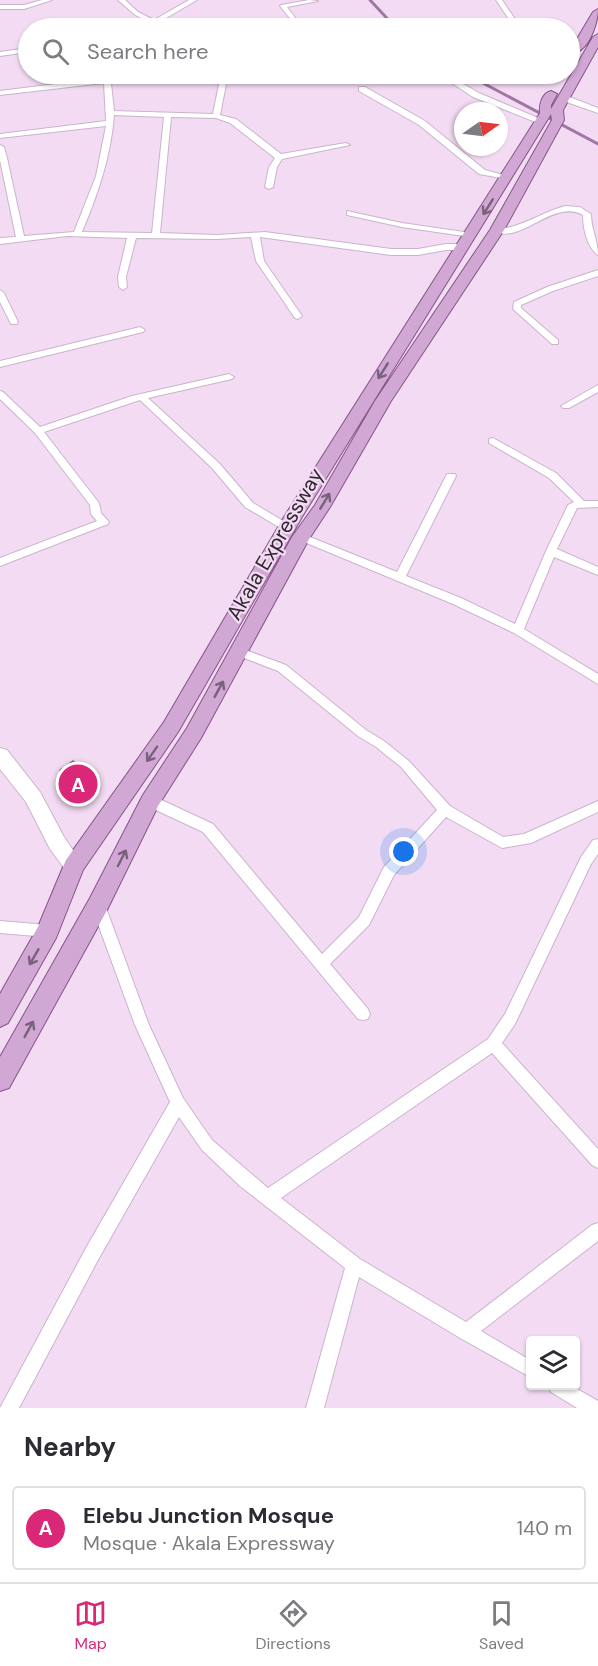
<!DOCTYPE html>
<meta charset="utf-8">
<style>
:root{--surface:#fff;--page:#f2f2f3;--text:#2b2b33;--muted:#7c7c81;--line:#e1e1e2;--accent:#db2777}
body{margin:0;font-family:"DM Sans",sans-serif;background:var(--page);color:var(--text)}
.controls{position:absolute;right:18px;bottom:18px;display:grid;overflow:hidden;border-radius:6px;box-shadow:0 2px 4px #0004}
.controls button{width:54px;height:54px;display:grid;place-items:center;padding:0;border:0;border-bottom:2px solid var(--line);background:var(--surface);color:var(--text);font:30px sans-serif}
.compass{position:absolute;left:454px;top:102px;width:54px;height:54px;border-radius:50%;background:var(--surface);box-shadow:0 2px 4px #0004;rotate:76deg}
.you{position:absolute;left:404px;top:852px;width:21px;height:21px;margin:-15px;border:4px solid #fff;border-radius:50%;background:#1a73e8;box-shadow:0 0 0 9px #1a73e833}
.badge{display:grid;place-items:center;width:39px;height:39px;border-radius:50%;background:var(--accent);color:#fff;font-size:20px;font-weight:700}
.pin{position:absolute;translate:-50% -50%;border:3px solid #fff;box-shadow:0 2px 6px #0006}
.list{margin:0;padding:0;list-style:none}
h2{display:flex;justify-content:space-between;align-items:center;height:78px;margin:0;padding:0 24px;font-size:26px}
h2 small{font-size:20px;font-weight:400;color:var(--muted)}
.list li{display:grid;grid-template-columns:39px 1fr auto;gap:18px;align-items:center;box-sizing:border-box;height:84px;margin:0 12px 12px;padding:0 12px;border:2px solid var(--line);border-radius:6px}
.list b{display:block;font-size:22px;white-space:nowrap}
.list p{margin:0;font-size:20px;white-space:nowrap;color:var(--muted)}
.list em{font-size:20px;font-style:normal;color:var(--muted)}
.icon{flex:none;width:33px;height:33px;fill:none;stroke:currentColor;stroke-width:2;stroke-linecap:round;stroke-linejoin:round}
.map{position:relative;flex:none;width:598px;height:1408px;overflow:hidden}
.search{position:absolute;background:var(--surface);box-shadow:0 2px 4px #0004;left:18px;right:18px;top:18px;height:66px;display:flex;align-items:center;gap:15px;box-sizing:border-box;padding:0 21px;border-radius:33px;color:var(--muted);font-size:22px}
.sheet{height:174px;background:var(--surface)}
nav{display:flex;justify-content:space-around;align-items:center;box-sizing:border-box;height:84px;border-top:2px solid var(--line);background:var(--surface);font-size:16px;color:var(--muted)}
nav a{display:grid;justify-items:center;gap:3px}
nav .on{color:var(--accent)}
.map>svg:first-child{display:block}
</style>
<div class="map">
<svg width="598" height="1408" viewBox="0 0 598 1408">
<rect width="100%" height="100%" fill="#f3dcf3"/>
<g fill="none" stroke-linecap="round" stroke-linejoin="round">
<path stroke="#a276a4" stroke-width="3" d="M370 0 396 28
M466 74 598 144"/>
<defs>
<path id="street" d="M42 0H52L24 9H0V5H24Z
M118 0H125L138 12 154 20 189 0H197L149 28H142L149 23 134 14Z
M309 0 318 1 287 7 303 28H297L294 25 264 28H248L292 21 280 6 281 5Z
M496 0H502L521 28H515Z
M53 20H57L64 28H58L52 21Z
M28 48V52L0 56V52Z
M102 74H110L114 111 213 114 221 74H228L220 115 236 119 281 154 346 143 350 145 282 159 277 167 273 187 269 189 265 187 269 167 275 158 230 123 216 118 171 117 160 233 217 235 265 232 391 249H418L446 244H464L468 247 464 250H446L418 255H391L260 237 264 261 302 316 298 319 295 318 256 261 251 237 217 239 136 238 126 277 127 287 123 290 119 287 118 277 127 238 67 236 0 244V238L16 237 0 160V145L4 147 7 158 24 236 74 232 96 176 106 126 0 138V134L106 121 104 83 0 95V91L103 78ZM114 115 164 117 152 233 82 232C98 194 111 156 114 115Z
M438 74H446L479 93 545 121 538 123 473 97Z
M359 87H365L425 121 485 170 511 177 507 179 479 174 419 125 359 91Z
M561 96H567L598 108V113L561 100Z
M565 206 580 207 591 214C591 229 598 240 598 255 587 247 583 228 583 215 552 198 520 247 493 230 499 226 504 229 511 227 530 222 546 211 565 206Z
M347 211 402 223 471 233 475 235 471 237 402 227 347 215Z
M598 270V276L553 291 521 305V308L558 340V344H552L513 309 514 302 547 287Z
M0 290 4 293 18 322 17 324H11L0 302Z
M140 327 145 330 143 332 0 367V361Z
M229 374 234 377 232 379 148 398 220 464 253 503 290 525 291 527 290 529H282L245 507 212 468 140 400 44 432 99 503 101 513 109 522 108 524 0 566V558L97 521 91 514 90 505 35 433 0 399V391L3 392 40 427 132 396Z
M598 385V392L569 408H563L561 406Z
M493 438 556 473 584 501H598V507L577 508 557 549 598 567V575L554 557 524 629 598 674V684L514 633 453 604 297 539 296 537 301 533 305 535 397 572 446 476 447 474H455L456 476 406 576 461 598 515 624 546 551 568 505 574 502 549 478 489 443V439Z
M240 648 286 665 366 730 384 741 409 761 450 806 503 837 524 834 598 801V812L531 843 502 848 446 817 394 875 369 925 330 964 368 1009 370 1014 368 1019 363 1020 358 1019 203 832 145 805 144 801 145 797H155L213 824 322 954 359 917 384 867 437 810 401 767 376 747 358 736 278 671 236 655 234 652 236 649Z
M598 839V854L591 864 515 1024 502 1043 598 1149V1168L592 1165 492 1053 281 1198 360 1259 466 1322 592 1225 598 1223V1241L481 1331 530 1360V1377L460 1338 359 1277 324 1408H306L345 1268 240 1186 202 1150 179 1117 98 1260 19 1408H0L86 1248 170 1102 135 1025 91 905 93 901 98 899 103 901 105 905 149 1025 183 1098 212 1140 268 1188 488 1039 505 1014 581 857 593 840Z
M0 921 48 925 53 927 55 931 53 935 48 937 0 933Z
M548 1386H572L598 1401V1408H577L551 1392Z"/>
<path id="secondary" d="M0 748 7 750 40 792 64 837 84 866 81 872 74 874 67 872 50 849 26 802 0 769Z"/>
<path id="primary" d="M598 9C598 22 590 47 577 52L573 51 571 49 593 12Z
M598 34V47L563 110 564 120 504 230 391 401 330 507 309 539 201 738 158 806 106 912 9 1088 0 1091V1057L90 898 143 795 187 728 292 537 315 505 375 401 490 230 552 120 551 114 302 517 178 732 83 870 56 938 8 1023 0 1027V994L38 927 66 860 164 722 284 517 540 113C539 105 542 93 551 91L557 94 551 105V109L593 37Z"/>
</defs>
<use href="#street" stroke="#cab4cb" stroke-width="2"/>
<use href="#secondary" stroke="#cab4cb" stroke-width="2"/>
<use href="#primary" stroke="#855489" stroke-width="2"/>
<use href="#street" fill="#fff" fill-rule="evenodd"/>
<use href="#secondary" fill="#fff" fill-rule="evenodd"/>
<use href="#primary" fill="#d1a7d4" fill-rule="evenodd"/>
</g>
<path fill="#a694a7" d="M60 770 93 781 94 789 81 798 62 778Z"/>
<path fill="#877888" d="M93 781 94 789 81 798 79 789Z"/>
<path fill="#c1acc2" stroke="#877888" stroke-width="1.5" d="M73 761 93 781 79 789 60 770Z"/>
<defs><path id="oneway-shaft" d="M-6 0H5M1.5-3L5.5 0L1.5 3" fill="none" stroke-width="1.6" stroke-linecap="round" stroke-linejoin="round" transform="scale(1.5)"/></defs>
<g stroke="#78617a">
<use href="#oneway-shaft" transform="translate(488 207) rotate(122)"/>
<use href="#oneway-shaft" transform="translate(383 371) rotate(122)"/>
<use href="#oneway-shaft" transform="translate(325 501) rotate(-59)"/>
<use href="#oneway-shaft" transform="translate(219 689) rotate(-61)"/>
<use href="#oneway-shaft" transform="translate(152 754) rotate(125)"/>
<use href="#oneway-shaft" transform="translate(122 858) rotate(-63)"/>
<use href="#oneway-shaft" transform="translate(34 957) rotate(120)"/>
<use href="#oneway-shaft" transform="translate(29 1029) rotate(-61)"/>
</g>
<g text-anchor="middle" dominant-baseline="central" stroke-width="4.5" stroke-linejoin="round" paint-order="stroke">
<g font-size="21" fill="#302831" stroke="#f3dcf3">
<text transform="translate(275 544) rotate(-60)">Akala Expressway</text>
</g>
</g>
</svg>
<div class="controls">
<button><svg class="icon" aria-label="layers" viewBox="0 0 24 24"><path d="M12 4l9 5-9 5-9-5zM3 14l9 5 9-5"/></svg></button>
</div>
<svg class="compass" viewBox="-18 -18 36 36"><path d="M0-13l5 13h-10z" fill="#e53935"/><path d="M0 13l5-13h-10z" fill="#7c7c81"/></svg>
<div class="you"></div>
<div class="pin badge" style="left:78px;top:784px">A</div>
<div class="search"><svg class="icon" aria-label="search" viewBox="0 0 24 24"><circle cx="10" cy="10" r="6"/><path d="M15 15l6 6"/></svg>Search here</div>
</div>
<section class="sheet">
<h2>Nearby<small></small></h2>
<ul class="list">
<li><span class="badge">A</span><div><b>Elebu Junction Mosque</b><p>Mosque · Akala Expressway</p></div><em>140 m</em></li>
</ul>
</section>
<nav>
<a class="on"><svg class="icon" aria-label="map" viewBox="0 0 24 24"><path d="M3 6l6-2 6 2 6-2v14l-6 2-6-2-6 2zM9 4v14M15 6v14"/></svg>Map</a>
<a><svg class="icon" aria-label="directions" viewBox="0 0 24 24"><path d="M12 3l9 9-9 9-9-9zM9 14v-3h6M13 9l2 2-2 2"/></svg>Directions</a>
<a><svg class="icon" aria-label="saved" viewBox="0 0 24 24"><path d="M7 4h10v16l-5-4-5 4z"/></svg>Saved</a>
</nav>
